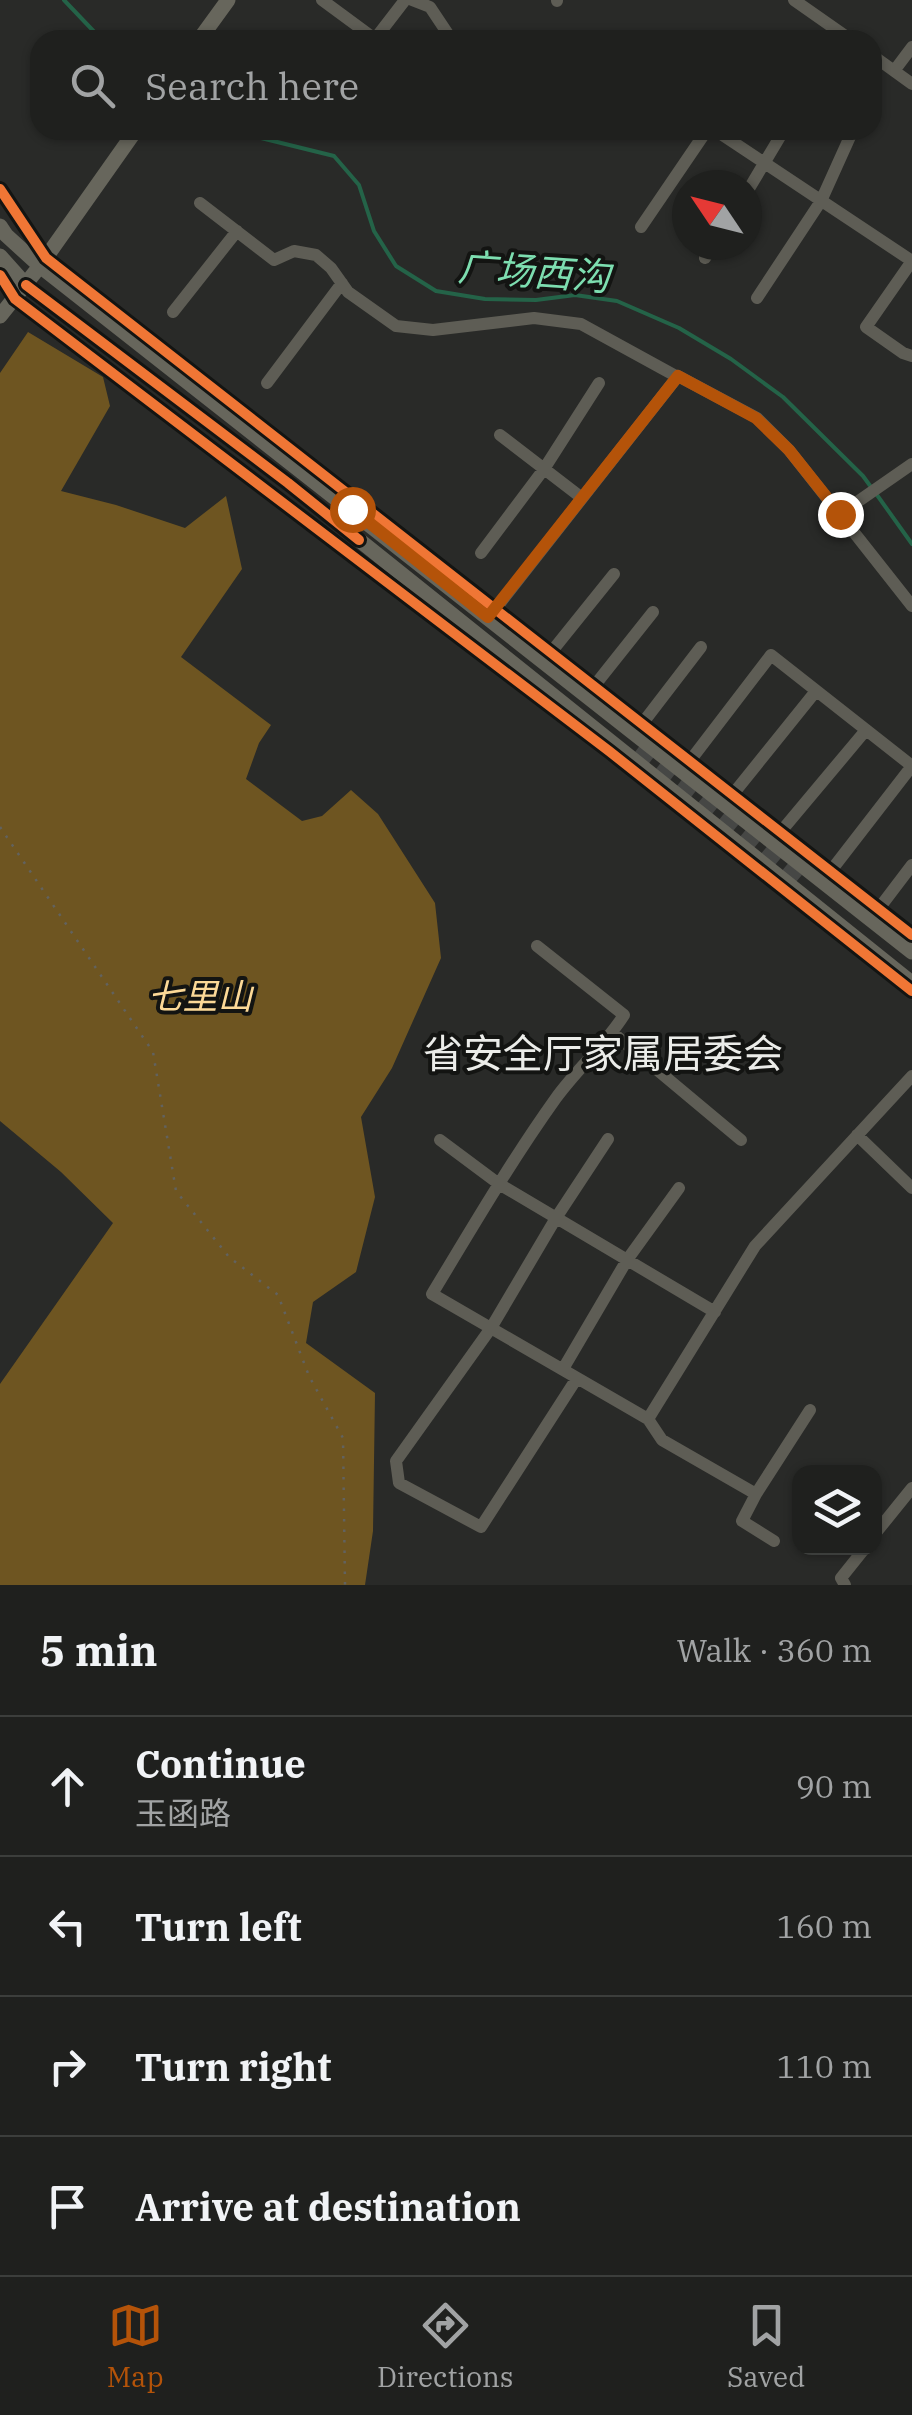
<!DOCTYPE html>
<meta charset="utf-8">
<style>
:root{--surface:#1f201e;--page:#272827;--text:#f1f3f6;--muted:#a1a3a4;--line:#3c3e3c;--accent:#b45309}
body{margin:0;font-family:"IBM Plex Serif","Noto Sans SC",serif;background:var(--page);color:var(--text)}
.controls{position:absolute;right:30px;bottom:30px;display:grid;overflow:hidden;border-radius:20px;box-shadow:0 2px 8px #0004}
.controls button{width:90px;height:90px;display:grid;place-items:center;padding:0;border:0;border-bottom:2px solid var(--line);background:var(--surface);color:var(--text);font:50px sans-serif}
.compass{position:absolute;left:672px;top:170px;width:90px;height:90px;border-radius:50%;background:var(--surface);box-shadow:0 2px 8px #0004;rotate:305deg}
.stop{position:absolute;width:30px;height:30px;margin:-22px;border:8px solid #b45309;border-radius:50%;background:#fff}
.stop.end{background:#b45309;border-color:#fff;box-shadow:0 2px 10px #0008}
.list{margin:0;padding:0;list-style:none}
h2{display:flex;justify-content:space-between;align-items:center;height:130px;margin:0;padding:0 40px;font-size:42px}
h2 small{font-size:32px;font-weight:400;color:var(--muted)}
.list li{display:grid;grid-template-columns:65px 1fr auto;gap:30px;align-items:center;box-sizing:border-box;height:140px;padding:0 40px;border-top:2px solid var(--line)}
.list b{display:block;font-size:38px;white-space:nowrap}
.list p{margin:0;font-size:32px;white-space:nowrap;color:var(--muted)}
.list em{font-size:32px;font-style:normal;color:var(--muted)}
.icon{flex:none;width:55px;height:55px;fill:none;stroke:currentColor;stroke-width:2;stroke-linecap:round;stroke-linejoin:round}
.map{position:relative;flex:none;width:912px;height:1585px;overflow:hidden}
.search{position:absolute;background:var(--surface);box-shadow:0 2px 8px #0004;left:30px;right:30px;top:30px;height:110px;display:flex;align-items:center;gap:25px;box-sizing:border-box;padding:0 35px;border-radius:30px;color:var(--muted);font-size:38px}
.sheet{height:690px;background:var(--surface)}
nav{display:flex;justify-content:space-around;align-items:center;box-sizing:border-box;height:140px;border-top:2px solid var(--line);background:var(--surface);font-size:28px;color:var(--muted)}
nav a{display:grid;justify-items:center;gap:5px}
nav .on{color:var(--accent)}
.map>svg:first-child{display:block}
</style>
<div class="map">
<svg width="912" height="1585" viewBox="0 0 912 1585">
<rect width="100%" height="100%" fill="#292a28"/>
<path fill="#6e5521" d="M28 332 103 377 110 406 61 491 116 505 185 528 226 496 242 569 181 657 271 725 259 743 246 779 302 821 322 816 351 790 378 814 435 903 441 958 392 1068 361 1117 375 1197 356 1272 313 1302 306 1343 375 1393 373 1531 365 1585H0V1384L113 1223 61 1172 0 1121V373Z"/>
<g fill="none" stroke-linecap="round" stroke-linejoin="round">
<path stroke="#246348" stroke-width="4" d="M64 0 102 40
M195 130 261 138 334 156 359 185 374 231 396 266 436 291 485 299 536 300 575 295 617 301 679 328 731 359 783 397 863 476 871 487
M877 495 912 544"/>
<path stroke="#464745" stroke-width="18" stroke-dasharray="18 9" stroke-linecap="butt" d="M635 752 694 797 798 883"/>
<path stroke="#62625e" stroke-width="2.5" stroke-dasharray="2.5 8" stroke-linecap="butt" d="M0 827 153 1052 176 1191 229 1257 278 1295 309 1376 343 1438 345 1585"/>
<path stroke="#5e5d55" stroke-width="12" d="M322 0 375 39 405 0
M412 0 430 7 452 40
M557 0V1
M794 0 851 40
M872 55 912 84
M894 71 912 47
M715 130 912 261 866 327 903 353 912 356
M747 192 784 130
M200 203 274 260 294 251 316 255 331 268 348 292 396 326 433 330 534 318 581 324 674 375
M641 227 707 130
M705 258 713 245
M757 298 821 201 853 130
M173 312 237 231
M267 383 342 283
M500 435 582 498
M840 514 912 464
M481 553 544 469 599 383
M489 617 678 376 757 418 789 450 912 606
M544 661 614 574
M587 695 653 612
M635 733 701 647
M683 770 771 655 912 766
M725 804 816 691
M773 841 866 730
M823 881 912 766
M871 919 912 865
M537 946 624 1015C605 1045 577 1069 556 1098 511 1161 472 1228 432 1294L648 1419 755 1246 912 1076
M613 1033 741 1140
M857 1135 912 1188
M440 1140 499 1184 715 1312
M563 1369 627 1260 679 1188
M577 1378 481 1527 399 1483 396 1461 491 1328 556 1218 608 1139
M648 1419 662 1440 756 1494 810 1410
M756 1494 742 1521 774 1541
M874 1535 912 1488
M845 1585 841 1578 865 1548"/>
<path stroke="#67665c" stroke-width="15" d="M199 40 228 0
M0 226 6 235 40 266 912 952
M0 256 26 285 288 483 912 983
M0 316 40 266 136 130"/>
<defs>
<path id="cycleway" d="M0 189 46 258 912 935
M0 275 15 299 609 751 912 991
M26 285 288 483 359 540"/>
</defs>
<use href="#cycleway" stroke="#131412" stroke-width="16"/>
<use href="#cycleway" stroke="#f07635" stroke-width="10"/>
</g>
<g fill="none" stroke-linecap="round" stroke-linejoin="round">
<path stroke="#b45309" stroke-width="12" d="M352 509 488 617 678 376 756 418 789 450 840 514"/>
</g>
<g text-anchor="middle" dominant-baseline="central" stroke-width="8" stroke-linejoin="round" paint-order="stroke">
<g font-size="35" font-style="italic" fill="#fcd997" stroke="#131412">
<text x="200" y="996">七里山</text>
</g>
<g font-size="38" font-style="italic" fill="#7ddeb0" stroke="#131412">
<text transform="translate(534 271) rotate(4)">广场西沟</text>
</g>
<g font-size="40" fill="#ebece9" stroke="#131412">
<text x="603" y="1053">省安全厅家属居委会</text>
</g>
</g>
</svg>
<div class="controls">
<button><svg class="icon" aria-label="layers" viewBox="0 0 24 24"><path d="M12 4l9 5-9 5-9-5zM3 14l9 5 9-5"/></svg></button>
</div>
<svg class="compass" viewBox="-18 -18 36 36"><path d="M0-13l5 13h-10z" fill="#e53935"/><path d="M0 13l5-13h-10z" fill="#a1a3a4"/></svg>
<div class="stop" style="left:352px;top:509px"></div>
<div class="stop end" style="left:840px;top:514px"></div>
<div class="search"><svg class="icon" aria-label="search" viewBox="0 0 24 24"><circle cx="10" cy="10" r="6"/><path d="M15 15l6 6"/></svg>Search here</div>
</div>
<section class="sheet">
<h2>5 min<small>Walk · 360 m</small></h2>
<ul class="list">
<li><svg class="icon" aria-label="ahead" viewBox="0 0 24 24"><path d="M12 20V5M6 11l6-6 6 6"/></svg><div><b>Continue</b><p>玉函路</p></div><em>90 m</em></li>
<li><svg class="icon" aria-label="left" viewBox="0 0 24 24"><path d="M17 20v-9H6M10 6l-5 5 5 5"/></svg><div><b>Turn left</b></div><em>160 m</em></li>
<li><svg class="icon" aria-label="right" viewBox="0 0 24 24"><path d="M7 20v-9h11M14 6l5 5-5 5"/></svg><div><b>Turn right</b></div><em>110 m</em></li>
<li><svg class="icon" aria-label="arrive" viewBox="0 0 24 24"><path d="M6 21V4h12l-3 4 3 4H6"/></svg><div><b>Arrive at destination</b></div></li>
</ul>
</section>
<nav>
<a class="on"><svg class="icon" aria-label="map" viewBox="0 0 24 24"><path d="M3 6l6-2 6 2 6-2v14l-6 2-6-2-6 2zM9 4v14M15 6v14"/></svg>Map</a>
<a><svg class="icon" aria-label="directions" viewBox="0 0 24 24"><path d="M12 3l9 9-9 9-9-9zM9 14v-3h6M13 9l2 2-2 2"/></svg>Directions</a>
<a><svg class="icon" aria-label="saved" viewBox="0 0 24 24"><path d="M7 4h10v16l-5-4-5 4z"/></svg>Saved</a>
</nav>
